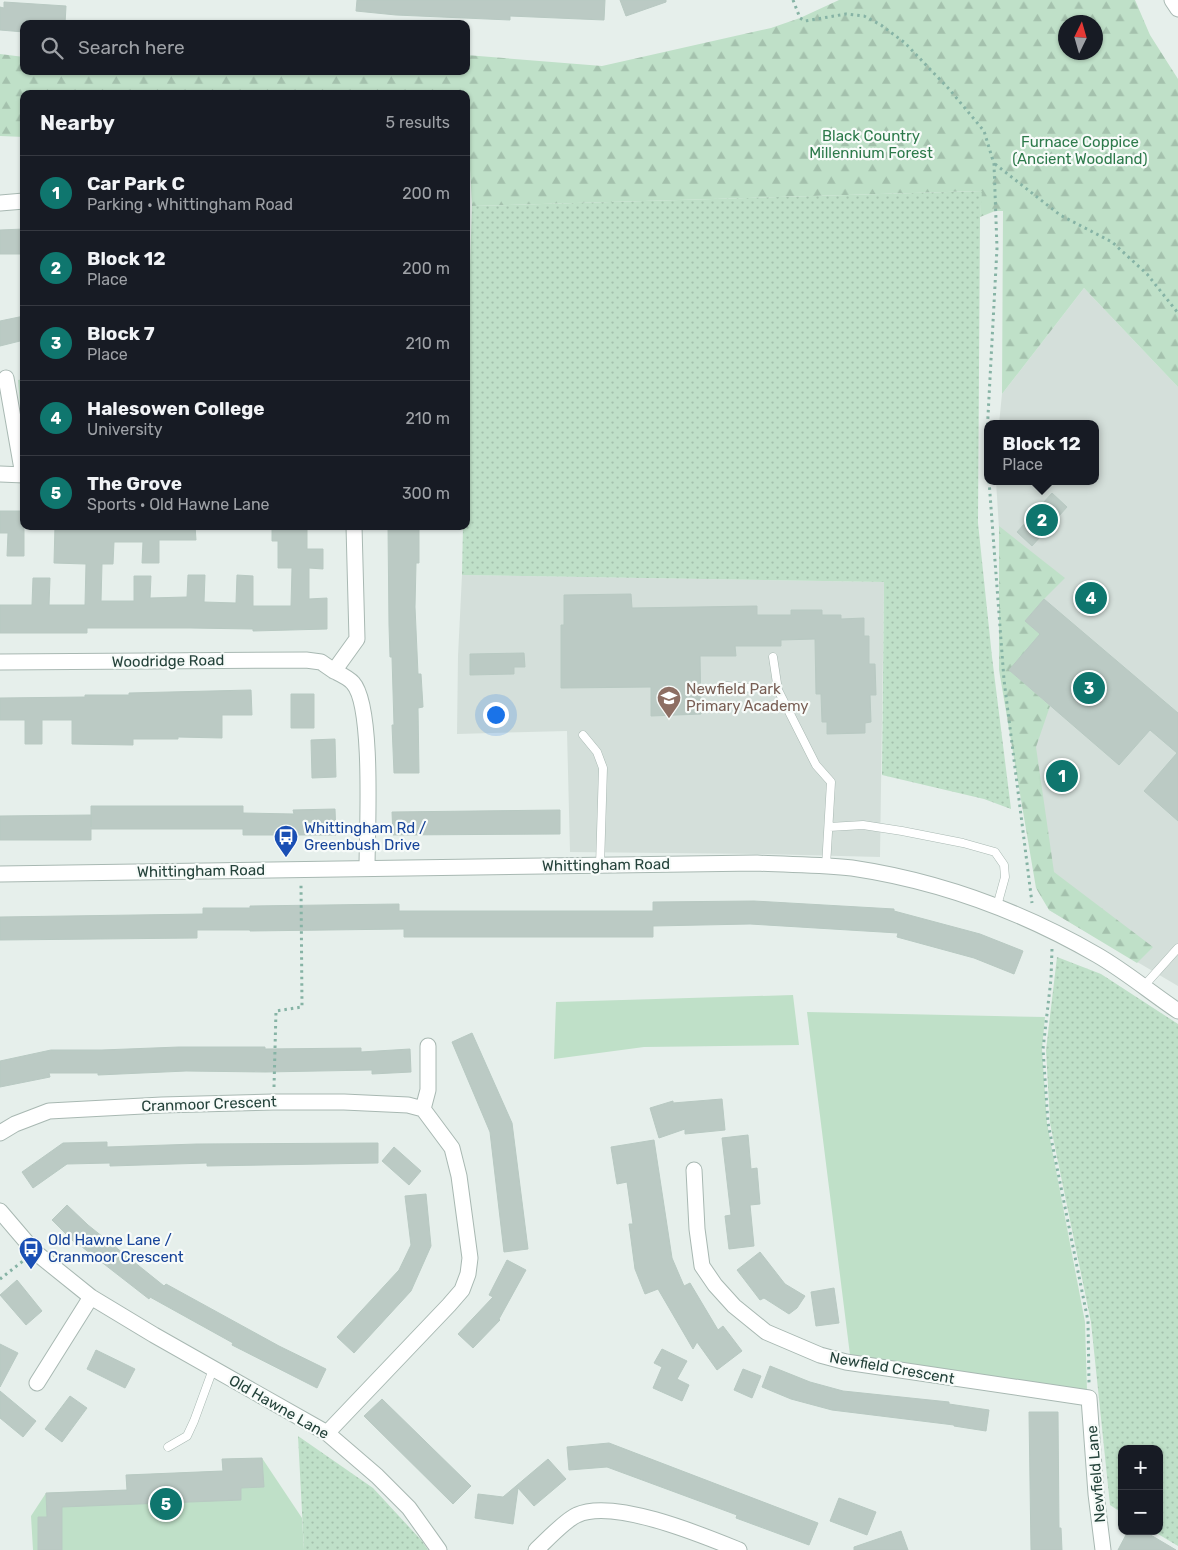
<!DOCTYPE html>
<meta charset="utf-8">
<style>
:root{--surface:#171b24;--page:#242831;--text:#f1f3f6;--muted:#9ea1a6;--line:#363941;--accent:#0f766e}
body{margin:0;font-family:Rubik,sans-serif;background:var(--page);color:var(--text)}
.controls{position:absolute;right:15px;bottom:15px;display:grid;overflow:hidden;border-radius:10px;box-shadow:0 1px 4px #0004}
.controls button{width:45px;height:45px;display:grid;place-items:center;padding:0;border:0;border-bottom:1px solid var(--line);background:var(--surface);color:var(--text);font:25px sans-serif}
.compass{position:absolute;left:1058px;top:15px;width:45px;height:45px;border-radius:50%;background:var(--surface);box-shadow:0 1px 4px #0004;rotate:5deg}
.you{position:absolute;left:495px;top:714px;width:18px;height:18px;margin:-12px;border:4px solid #fff;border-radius:50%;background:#1a73e8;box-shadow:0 0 0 8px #1a73e833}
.badge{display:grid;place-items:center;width:32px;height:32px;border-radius:50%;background:var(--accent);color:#fff;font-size:16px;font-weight:700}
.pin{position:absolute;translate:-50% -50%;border:2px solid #fff;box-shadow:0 1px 5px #0006}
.popup{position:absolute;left:984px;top:420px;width:115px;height:65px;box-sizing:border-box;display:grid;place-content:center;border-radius:10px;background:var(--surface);filter:drop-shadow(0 1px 4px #0005);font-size:16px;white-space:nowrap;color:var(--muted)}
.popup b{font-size:19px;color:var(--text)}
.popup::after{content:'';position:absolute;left:50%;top:100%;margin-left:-10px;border:10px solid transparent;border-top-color:var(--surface)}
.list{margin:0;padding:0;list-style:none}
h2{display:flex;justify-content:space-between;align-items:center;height:65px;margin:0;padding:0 20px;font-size:21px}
h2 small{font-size:16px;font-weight:400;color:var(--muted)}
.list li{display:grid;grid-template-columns:32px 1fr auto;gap:15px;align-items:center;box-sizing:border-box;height:75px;padding:0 20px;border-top:1px solid var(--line)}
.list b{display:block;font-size:19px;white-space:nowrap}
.list p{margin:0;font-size:16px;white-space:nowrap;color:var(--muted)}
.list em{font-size:16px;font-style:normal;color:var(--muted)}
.icon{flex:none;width:28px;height:28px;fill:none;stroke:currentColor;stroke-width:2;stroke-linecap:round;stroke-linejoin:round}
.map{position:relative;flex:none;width:1178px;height:1550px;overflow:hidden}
.search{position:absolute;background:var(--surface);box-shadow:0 1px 4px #0004;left:20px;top:20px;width:450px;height:55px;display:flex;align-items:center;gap:12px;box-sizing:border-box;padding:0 18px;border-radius:10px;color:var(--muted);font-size:19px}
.panel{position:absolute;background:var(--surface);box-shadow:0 1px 4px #0004;left:20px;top:90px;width:450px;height:440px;border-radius:10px}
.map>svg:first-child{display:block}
</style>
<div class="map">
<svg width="1178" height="1550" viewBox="0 0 1178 1550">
<defs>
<pattern id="forest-firs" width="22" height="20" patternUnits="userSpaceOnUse" patternTransform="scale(1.25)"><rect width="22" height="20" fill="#bfe0c8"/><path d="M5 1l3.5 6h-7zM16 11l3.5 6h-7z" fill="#a4c1ad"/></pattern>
<pattern id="park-dots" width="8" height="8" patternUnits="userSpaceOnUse" patternTransform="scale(1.25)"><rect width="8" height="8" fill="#bfe0c8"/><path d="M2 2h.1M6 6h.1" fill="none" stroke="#a4c1ad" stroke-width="1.8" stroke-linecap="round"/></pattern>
</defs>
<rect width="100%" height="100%" fill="#e6efeb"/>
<path fill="#d4dfda" d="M1084 288 1178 387V986L1049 910 1016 709 1008 671 996 481H1096V424H999L1002 394Z
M462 575 884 582 880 857 758 854 570 852 567 731 457 734 458 656Z"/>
<path fill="#bfe0c8" d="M24 379V451L18 380Z
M793 995 799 1045 644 1047 554 1059 556 1002Z
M807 1012 1045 1017 1042 1049 1047 1123 1085 1322 1087 1391 850 1355Z
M262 1458 302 1518 304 1550H33L31 1516 46 1493 127 1490 126 1475 223 1471 222 1459Z"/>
<path fill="url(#forest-firs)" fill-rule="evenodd" d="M839 0H1135L1150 35 1178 79V387L1084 288 1002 394 1003 211H995L980 217 981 191 472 206 466 94H24V137L0 136V54L24 57V71H466V55L602 66 771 28 800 18ZM1066 22H1096V52H1066Z
M999 526 1065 578 1044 599 1025 621 1041 635 1009 670 1050 706 1036 747 1054 872 1153 947 1137 963 1049 910 1036 888 999 670Z"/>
<path fill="url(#park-dots)" d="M982 191 980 217 978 523 992 657 1011 809 984 799 882 775 884 582 462 575 463 526H466V387L472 206Z
M1057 957 1101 974 1178 1024V1546L1153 1531H1159V1449H1122V1513L1110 1505 1091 1322 1050 1123 1046 1050Z
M298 1436 373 1488 422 1541 428 1550H304Z"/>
<path fill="#bbcac4" stroke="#b8c9c2" d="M357 0H605L604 20 510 16V20L396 15 356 11Z
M620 0H666V2L626 16Z
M4 2 66 6 65 24H24V32L0 30V7L4 8Z
M24 229V254H0V230Z
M24 316V340L0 346V321Z
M1052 493 1067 507 1032 546 1017 532Z
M0 511H24V556H7L8 533H0Z
M55 526H195L196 540H159V563H142L143 542H114L113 564H102L101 601H134V576H151L150 598 187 597 188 575H205L204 602 236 603 237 575 253 576V606H291L292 568H278V541H272V526H307V549H323V569L309 568V599L327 598V629L253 631V629L191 628H87V633H0V605H32L33 578H50L49 605H85L86 564 54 563Z
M388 526H419V563H416L415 607 418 674H421L423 707 418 708 419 773H394L392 725H394L392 657H390L389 625Z
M631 594 632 608 757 606V615H791V610H822V615H841V619L864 618V636H869V664H875L876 695H870L871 722 865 723V733L827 734V722H822L821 694H816L815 639 781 640V646H735L736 656H700L701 714 651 716V687L561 688V625H564V595Z
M1044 599 1178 713V821L1144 791 1177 753 1150 730 1119 765 1009 670 1040 634 1025 621Z
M524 653 525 667H514V674L470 675V654Z
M251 690 252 715H222V738L178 737V739H133V745L72 744V720H42V744H25V720H0V698L85 697V695H129V693Z
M291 694H314V728H291Z
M335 739 336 777 312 778 311 740Z
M91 806H243V813L294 814 293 810 335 809 336 835H243V829H91V840H0V816L91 815V827Z
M560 810V834L393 835 392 812Z
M754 901 894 909V911L980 934 1023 951 1014 974 974 958 897 937 898 933 750 924 653 926V937H404V929L250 931V930H197V938L0 940V917L203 914V908H250V906L399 904V911H653V902Z
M472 1033 512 1123 528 1249 504 1252 490 1132 452 1042Z
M179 1047H265V1049L361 1048V1052L410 1049 411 1072 372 1074V1070L265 1072 186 1071 98 1075V1073H49L50 1077 0 1087V1061L51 1050H102Z
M722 1099 725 1130 685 1134V1129L659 1138 650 1108 673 1101V1103Z
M748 1135 751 1169 757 1168 760 1204 750 1205 754 1246 729 1249 725 1216 731 1215 722 1138Z
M654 1140 672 1258 684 1286 690 1283 718 1330 723 1326 742 1351 717 1370 697 1342 693 1349 658 1289 645 1294 635 1269 629 1224H633L627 1182 617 1184 611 1147Z
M107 1142V1147L197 1144 378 1143V1163L207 1166V1163L110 1166V1163L67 1164 33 1188 22 1172 63 1143Z
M394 1147 421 1171 409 1185 382 1161Z
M426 1194 431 1246 411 1291 354 1353 337 1337 399 1270 411 1245 405 1196Z
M67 1205 88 1225 164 1286 166 1284 279 1346 326 1369 317 1388 232 1345 233 1343 150 1297 149 1299 77 1243 76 1244 52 1220Z
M760 1252 785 1284 805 1296 797 1308 789 1314 764 1298 760 1300 737 1270Z
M507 1260 526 1270 499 1319 500 1320 473 1348 458 1334 493 1297 489 1295Z
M17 1280 42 1311 26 1325 0 1295Z
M834 1288 839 1323 816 1326 811 1292Z
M0 1344 18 1353 0 1387Z
M662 1349 687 1361 677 1379 689 1385 682 1401 653 1388 662 1367 654 1363Z
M96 1350 135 1369 125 1388 87 1369Z
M770 1366 810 1382 843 1391 949 1402V1404L989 1410 986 1431 954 1426V1425L832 1410 791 1399 762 1387Z
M743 1369 761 1376 752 1398 734 1390Z
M0 1391 36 1421 23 1437 0 1418Z
M70 1396 87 1408 62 1442 45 1429Z
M382 1399 471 1486 453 1504 364 1416Z
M1029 1412H1058L1059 1528H1061L1062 1550H1031Z
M609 1443 818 1523 809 1545 736 1518 737 1515 607 1467 569 1470 567 1447Z
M262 1458 264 1487 241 1488V1500L62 1507V1550H38V1517H47L46 1493 127 1490 126 1475 223 1471 222 1459Z
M548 1459 566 1479 534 1506 518 1488 513 1524 475 1518 478 1494 503 1497Z
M839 1498 876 1512 867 1535 830 1521Z
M901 1531 908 1550H854V1547Z
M1128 1531H1144L1176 1550H1118Z"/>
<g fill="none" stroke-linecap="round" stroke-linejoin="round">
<defs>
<path id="lane" d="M773 657 778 690 816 765 831 782 826 866
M727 686 778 690
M583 735 597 752 603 768 600 865
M829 827 863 825 902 831 963 843 995 852 1004 865 1005 877 997 906
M1143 987 1178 948
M168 1447 187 1436 194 1421 213 1369"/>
<path id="street" d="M1172 0 1178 9
M0 203 24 201
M6 378 23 475
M0 474 24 475
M354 526 357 639 334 671C340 674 349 678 353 683 374 706 367 833 367 868
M0 662 306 660 321 662 334 671
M0 874 757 863C788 865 821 864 852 868 939 881 1021 911 1097 955 1125 971 1151 993 1178 1011
M423 1109 428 1090V1046
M0 1133 15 1124 49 1111 162 1105 273 1102H344L408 1105 423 1109 452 1148 459 1176 470 1258 468 1274 462 1290 449 1305 327 1433
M694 1170 697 1229 702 1266 715 1285 734 1306 766 1332 820 1355 846 1362 1089 1398 1096 1494 1103 1550
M0 1211 35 1252 91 1297 154 1335 327 1433 377 1476 409 1508 439 1550
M37 1383 91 1297
M536 1550C546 1541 565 1520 577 1515 613 1498 702 1535 739 1550"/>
</defs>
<use href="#lane" stroke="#a8b8b2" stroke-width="9"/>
<use href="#street" stroke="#a8b8b2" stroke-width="17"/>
<path stroke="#86b3a5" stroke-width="3" stroke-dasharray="2.5 4" stroke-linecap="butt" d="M793 0 800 18 805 21 846 14 864 16 881 25 905 43 949 89 984 131 994 164 997 248 986 453 988 476
M995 164 1060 215 1112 242 1147 274 1178 313
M989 481 1004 680 1032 903
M1052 949 1051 979 1043 1049 1048 1123 1088 1321 1089 1383
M274 1087 276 1011 302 1007 301 885
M0 1279 23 1261"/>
<use href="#lane" stroke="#fff" stroke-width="8"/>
<use href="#street" stroke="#fff" stroke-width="15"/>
</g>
<defs>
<symbol id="school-pin" viewBox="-11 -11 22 30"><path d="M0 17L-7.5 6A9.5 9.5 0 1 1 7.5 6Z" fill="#8d6e63" stroke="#f7fbf9"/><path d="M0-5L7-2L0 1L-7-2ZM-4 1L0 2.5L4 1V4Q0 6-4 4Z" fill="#fff"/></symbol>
<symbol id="bus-pin" viewBox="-11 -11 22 30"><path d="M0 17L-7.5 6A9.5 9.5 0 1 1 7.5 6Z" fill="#1a4fb4" stroke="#f7fbf9"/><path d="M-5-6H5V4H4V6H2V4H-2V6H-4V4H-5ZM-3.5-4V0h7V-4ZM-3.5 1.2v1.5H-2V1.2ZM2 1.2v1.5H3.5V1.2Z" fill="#fff"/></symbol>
</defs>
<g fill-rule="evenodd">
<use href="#school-pin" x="655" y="684" width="28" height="38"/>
<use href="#bus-pin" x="272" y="823" width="28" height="38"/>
<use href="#bus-pin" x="17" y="1235" width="28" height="38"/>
</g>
<g text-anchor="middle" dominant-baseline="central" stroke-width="4.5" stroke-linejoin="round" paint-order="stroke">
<g font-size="15" fill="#2d7a4b" stroke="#f7fbf9">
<text x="871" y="136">Black Country<tspan x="871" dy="17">Millennium Forest</tspan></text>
<text x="1080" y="142">Furnace Coppice<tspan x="1080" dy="17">(Ancient Woodland)</tspan></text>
</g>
<g font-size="15" fill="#24423a" stroke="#f7fbf9">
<text transform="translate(168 661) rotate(-1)">Woodridge Road</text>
<text transform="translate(606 865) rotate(-1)">Whittingham Road</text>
<text transform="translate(201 871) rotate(-1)">Whittingham Road</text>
<text transform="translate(209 1104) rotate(-2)">Cranmoor Crescent</text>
<text transform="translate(892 1368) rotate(10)">Newfield Crescent</text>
<text transform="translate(279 1407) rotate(30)">Old Hawne Lane</text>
<text transform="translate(1096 1474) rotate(-95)">Newfield Lane</text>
</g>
<g font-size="15" fill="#785e54" stroke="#f7fbf9" text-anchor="start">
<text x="686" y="689">Newfield Park<tspan x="686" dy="17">Primary Academy</tspan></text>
</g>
<g font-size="15" fill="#164399" stroke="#f7fbf9" text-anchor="start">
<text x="304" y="828">Whittingham Rd /<tspan x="304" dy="17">Greenbush Drive</tspan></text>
<text x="48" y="1240">Old Hawne Lane /<tspan x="48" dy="17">Cranmoor Crescent</tspan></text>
</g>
</g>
</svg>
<div class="controls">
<button>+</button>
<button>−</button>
</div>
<svg class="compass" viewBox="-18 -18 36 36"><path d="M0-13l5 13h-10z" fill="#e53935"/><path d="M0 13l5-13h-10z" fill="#9ea1a6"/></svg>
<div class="you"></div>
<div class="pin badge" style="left:1062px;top:776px">1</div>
<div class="pin badge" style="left:1042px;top:520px">2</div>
<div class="popup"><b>Block 12</b>Place</div>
<div class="pin badge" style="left:1089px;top:688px">3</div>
<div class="pin badge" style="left:1091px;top:598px">4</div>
<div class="pin badge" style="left:166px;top:1504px">5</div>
<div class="search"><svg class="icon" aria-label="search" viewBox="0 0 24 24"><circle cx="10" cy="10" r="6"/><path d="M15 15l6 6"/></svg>Search here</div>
<section class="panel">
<h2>Nearby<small>5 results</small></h2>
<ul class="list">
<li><span class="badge">1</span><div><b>Car Park C</b><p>Parking · Whittingham Road</p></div><em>200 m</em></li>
<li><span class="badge">2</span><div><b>Block 12</b><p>Place</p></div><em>200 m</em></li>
<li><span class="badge">3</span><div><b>Block 7</b><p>Place</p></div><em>210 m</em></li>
<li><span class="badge">4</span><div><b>Halesowen College</b><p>University</p></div><em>210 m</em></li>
<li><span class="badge">5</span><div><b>The Grove</b><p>Sports · Old Hawne Lane</p></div><em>300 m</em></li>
</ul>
</section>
</div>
